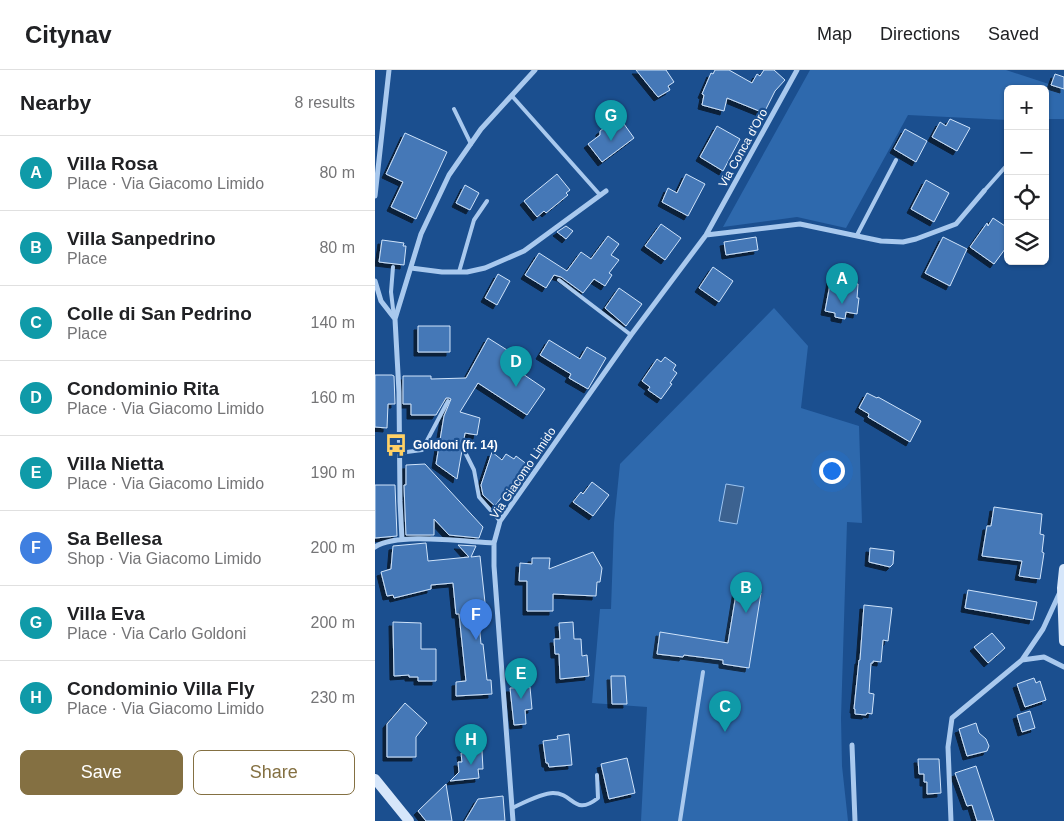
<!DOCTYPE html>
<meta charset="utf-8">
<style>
:root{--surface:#fff;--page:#f2f2f2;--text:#202124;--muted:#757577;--line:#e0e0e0;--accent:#847042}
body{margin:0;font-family:Arial,sans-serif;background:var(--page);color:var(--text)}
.controls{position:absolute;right:15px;top:15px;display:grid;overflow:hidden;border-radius:8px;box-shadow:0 1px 4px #0004}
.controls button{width:45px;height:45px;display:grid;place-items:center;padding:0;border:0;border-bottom:1px solid var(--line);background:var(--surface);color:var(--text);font:25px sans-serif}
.you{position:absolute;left:456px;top:400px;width:18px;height:18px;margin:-12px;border:4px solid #fff;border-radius:50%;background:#1a73e8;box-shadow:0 0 0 8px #1a73e833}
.badge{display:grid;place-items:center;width:32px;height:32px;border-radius:50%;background:var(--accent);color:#fff;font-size:16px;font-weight:700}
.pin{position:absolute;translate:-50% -41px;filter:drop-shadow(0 1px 2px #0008)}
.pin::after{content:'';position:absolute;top:26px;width:18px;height:15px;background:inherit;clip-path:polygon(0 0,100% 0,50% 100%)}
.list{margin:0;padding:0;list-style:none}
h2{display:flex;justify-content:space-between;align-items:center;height:65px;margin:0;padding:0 20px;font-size:21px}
h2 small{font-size:16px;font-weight:400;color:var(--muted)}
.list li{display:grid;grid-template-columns:32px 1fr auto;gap:15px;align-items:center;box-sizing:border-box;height:75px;padding:0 20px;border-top:1px solid var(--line)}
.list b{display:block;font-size:19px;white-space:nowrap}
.list p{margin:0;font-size:16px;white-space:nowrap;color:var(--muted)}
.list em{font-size:16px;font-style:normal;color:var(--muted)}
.actions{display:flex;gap:10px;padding:15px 20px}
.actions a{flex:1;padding:11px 0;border:1px solid var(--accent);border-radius:8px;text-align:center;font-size:18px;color:var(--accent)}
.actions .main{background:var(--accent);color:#fff}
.icon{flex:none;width:28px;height:28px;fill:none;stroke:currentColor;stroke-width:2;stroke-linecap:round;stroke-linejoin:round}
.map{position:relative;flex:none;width:689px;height:751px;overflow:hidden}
header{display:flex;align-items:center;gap:30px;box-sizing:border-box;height:70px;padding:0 25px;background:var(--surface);border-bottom:1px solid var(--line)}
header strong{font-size:24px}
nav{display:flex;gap:28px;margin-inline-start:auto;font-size:18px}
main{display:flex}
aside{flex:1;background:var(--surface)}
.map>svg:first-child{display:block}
</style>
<header>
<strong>Citynav</strong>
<nav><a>Map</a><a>Directions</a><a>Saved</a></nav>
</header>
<main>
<aside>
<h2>Nearby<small>8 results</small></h2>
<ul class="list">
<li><span class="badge" style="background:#0f9aa8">A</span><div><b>Villa Rosa</b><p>Place · Via Giacomo Limido</p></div><em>80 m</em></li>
<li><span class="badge" style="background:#0f9aa8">B</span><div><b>Villa Sanpedrino</b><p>Place</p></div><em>80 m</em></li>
<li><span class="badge" style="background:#0f9aa8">C</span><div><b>Colle di San Pedrino</b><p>Place</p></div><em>140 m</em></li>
<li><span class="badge" style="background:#0f9aa8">D</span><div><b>Condominio Rita</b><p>Place · Via Giacomo Limido</p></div><em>160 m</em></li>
<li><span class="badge" style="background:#0f9aa8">E</span><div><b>Villa Nietta</b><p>Place · Via Giacomo Limido</p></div><em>190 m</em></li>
<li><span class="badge" style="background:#3f7fe0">F</span><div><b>Sa Bellesa</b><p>Shop · Via Giacomo Limido</p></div><em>200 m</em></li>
<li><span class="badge" style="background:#0f9aa8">G</span><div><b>Villa Eva</b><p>Place · Via Carlo Goldoni</p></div><em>200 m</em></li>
<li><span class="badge" style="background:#0f9aa8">H</span><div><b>Condominio Villa Fly</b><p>Place · Via Giacomo Limido</p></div><em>230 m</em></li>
</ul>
<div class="actions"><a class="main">Save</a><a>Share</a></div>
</aside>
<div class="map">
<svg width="689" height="751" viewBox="0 0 689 751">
<defs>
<filter id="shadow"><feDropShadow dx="-4" dy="4" stdDeviation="0" flood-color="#0009"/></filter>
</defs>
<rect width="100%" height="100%" fill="#1b4f8f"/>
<path fill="#2e69ad" d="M435 0H631L689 19V49H670V19H633V50L533 45 471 158 422 147 348 157Z
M399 238 433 276 426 338 484 356 487 453 472 452 466 648 467 696 473 751H266L272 637 217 633 225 539H236L239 453 245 394Z"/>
<path fill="#3c6290" stroke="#9cc4f0" d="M351 414 369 417 362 454 344 451Z"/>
<path fill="#4478b7" stroke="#cfe3fa" filter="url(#shadow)" d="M261 0H291L299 12 293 16 295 20 283 27Z
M340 0H354L377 13 382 4 385 6 389 0H399L410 10 400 21 389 43 352 28 349 41 327 35 329 25 327 24 336 3 338 4Z
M680 4 689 7V19L676 15Z
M244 47 259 68 227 92 213 74 225 65V61Z
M575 49 595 58 582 81 557 67 565 52 571 56Z
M342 56 365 69 348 101 325 87Z
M530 59 552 71 541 92 519 79Z
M30 63 72 82 41 149 16 137 28 112 11 104Z
M182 104 195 120 191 123 193 125 171 143 169 141 162 147 149 131Z
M311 104 330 114 313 146 287 132 293 118 302 123Z
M551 110 574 123 559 152 536 139Z
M90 115 104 123 95 140 81 133Z
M618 148 633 158V175L619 194 595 177 612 153 613 156Z
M286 154 306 168 290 190 270 176Z
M191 156 198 161 191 169 182 162Z
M233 166 244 174 236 185 244 190 234 203 237 205 230 216 219 209 208 223 186 207 179 205 171 218 150 205 164 183 192 201 206 182 216 189Z
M381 167 383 180 351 185 349 172Z
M568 167 592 179 575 216 550 203Z
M7 170 29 173 28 176H31L29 195 4 192Z
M338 197 358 211 344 232 324 218Z
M123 204 135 211 122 235 110 228Z
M456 209 483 214 482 228H484L482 244 471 242 470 249 460 247V243L450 241Z
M244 218 267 234 251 256 230 238Z
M43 256H75V282H43Z
M113 268 151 292 145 302 170 319 152 345 103 313 85 342 105 348 102 365 90 363 82 409 61 394 69 346 76 329 74 328H71L61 345H36V334H28V306H56V309L91 308Z
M174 270 205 289 212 277 231 288 213 319 194 308 196 304 165 285Z
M290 287 301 295 298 300 302 303 295 313 297 314 286 329 273 320 275 317 267 311 282 289 286 292Z
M0 305H17L19 306 20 334H13L12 358 0 357Z
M492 323 502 328 503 327 546 351 535 372 493 347 494 344 484 338Z
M117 382 127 390 131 384 139 389 141 386 153 395 138 415 137 413 120 436 108 425 106 415Z
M50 394 108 457 104 468 74 465 59 449V465H31L29 415H31V395Z
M217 412 234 425 218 446 198 432 206 422 208 424Z
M0 415H20L22 466 0 468Z
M619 437 667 444 665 464 669 465 667 482 669 483 665 509 644 506 647 491 607 486 612 456H616Z
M51 473 53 491 94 487 83 475 101 476 96 487 105 486 111 542H103L106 574H108L112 610H116L117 624 81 626V612L91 611 84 544H81L78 513 56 515V519L19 528 18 525 12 526 6 502 16 499 18 476Z
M495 478 519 481 518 494 515 497 494 492Z
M218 482 227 498 225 512H222L221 526 178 524V541H152V511H144L145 493 157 494V488H175L174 499Z
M362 518 386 523 374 598 348 594V590L309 585 308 587 282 584 285 562 353 573Z
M593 520 662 532 658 550 590 538Z
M489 535 517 538 513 571 508 570 506 592 498 591V593H496L494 623 499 624 497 644 492 643 491 645 480 644V639H479L484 590H485Z
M18 552 46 553V579H61V611H43V607H34V605L19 606Z
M198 552 199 569H206L207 586 212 585 214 606 185 609 184 584H180L179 569H185L184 553Z
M617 563 630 578 613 593 599 577Z
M236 606H250L252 634H237Z
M659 608 661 613 665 611 671 630 650 637 642 614Z
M155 617 157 639 150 640 151 654 139 655 135 618Z
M30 633 52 653 41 667V687H12V654Z
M655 641 660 658 647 662 642 645Z
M601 653 604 663 611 669 614 676 612 681 592 686 584 659Z
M194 664 197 695 174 697 173 693H171L168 671 183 669 182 666Z
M107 681 108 699H103L104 708 75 711 84 702 83 692H87L86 683Z
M252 688 260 723 234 729 226 694Z
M543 689H564L566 723 552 724V712H549V704H544Z
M601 696 619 751H602L597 735 592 736 580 703Z
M71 714 77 751H51L43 741Z
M128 726 130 751H90L103 729Z"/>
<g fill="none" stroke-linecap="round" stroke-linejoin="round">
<path stroke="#a9c9ee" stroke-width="4" d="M137 26 225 125
M79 39 96 74
M609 121 633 94
M482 165 521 90
M18 197 16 222 19 247
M84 202 99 150 112 131
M184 210 256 265
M90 382 99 400 104 427 125 451
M24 383 47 380 73 331
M137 738C148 733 167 723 178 723 199 723 199 747 223 728L222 705
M305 751 328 602"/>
<path stroke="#a9c9ee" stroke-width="5" d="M0 126 14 0
M331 165 425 154 506 171 528 172 541 169 581 154 609 121
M36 198 67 202H92L110 198 149 181 231 121
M0 211 6 231 20 249
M27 469 25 431 24 322 20 249 46 164 74 105 106 59 160 0
M0 477C22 462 91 472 119 473
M647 590 669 587 689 597
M477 675 480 751
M138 751 119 496V473L125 451 256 265 331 165 422 0
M576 751 573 677 577 648 647 590 668 559 685 522"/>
<path stroke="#d6e6fa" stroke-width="10" d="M689 499 687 518 689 571
M0 709 34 751"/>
</g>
<defs>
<symbol id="bus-bare" viewBox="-9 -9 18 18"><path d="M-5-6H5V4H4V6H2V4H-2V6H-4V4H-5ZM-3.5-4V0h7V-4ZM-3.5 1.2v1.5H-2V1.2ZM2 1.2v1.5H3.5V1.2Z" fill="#ffd166" stroke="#1b4f8f" stroke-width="2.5" paint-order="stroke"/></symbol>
</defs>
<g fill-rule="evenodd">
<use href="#bus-bare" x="5" y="359" width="32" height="32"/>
</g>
<g text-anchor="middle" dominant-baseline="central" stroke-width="4.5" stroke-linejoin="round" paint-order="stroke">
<g font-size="12" fill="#fff" stroke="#1b4f8f">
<text transform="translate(368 78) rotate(-61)">Via Conca d'Oro</text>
<text transform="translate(148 403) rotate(-56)">Via Giacomo Limido</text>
</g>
<g font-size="12" font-weight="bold" fill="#fff" stroke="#1b4f8f" text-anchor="start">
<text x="38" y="375">Goldoni (fr. 14)</text>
</g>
</g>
</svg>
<div class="controls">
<button>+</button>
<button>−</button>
<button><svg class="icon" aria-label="locate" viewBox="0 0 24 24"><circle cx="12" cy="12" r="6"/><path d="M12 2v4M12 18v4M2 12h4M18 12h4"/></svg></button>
<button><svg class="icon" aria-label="layers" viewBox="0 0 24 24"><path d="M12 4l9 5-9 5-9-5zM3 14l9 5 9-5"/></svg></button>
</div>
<div class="you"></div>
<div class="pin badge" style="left:467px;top:234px;background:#0f9aa8">A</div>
<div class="pin badge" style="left:371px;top:543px;background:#0f9aa8">B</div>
<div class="pin badge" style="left:350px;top:662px;background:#0f9aa8">C</div>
<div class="pin badge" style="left:141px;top:317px;background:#0f9aa8">D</div>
<div class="pin badge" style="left:146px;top:629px;background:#0f9aa8">E</div>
<div class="pin badge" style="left:101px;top:570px;background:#3f7fe0">F</div>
<div class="pin badge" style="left:236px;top:71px;background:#0f9aa8">G</div>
<div class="pin badge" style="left:96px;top:695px;background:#0f9aa8">H</div>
</div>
</main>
